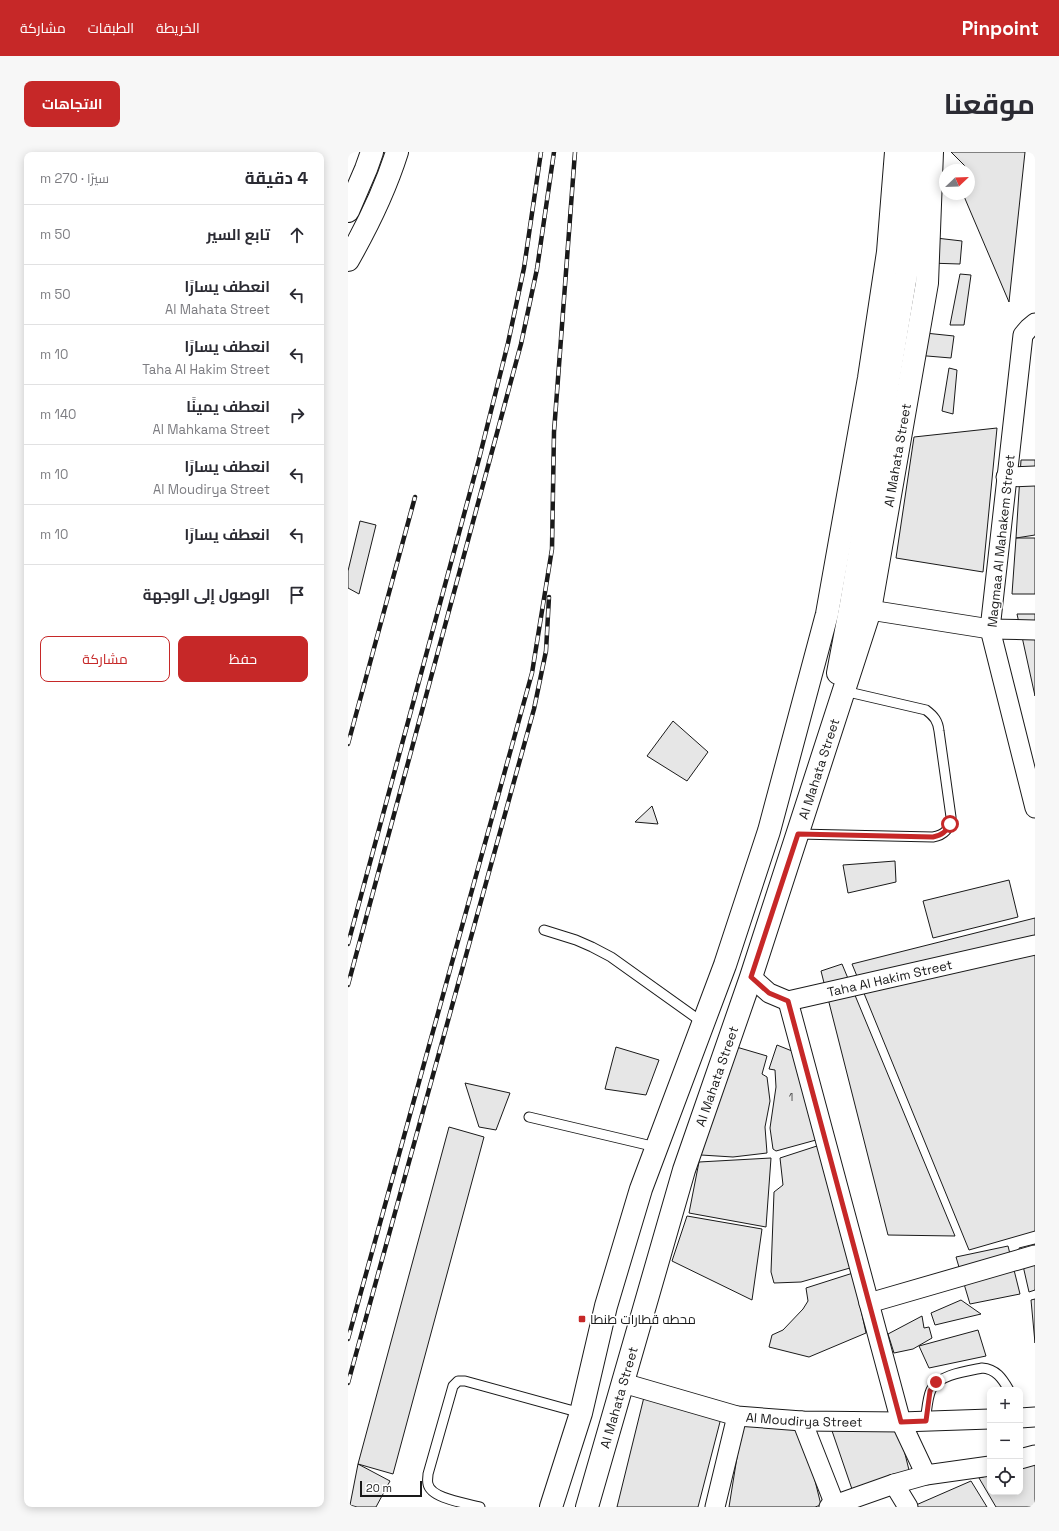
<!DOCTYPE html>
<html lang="ar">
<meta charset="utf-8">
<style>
:root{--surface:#fff;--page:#f7f7f7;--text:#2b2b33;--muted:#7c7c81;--line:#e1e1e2;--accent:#c62828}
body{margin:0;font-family:"Space Grotesk",Cairo,sans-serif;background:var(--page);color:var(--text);direction:rtl}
.controls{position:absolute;right:12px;bottom:12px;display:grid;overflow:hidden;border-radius:8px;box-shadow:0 2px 10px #0003}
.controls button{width:36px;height:36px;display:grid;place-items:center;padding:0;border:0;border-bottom:1px solid var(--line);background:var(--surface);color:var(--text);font:20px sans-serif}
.compass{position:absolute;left:591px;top:12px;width:36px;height:36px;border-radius:50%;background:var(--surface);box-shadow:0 2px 10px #0003;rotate:67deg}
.scale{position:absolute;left:12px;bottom:10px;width:62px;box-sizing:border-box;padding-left:4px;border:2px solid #1a1a1a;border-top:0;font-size:11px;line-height:14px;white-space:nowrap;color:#1a1a1a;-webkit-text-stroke:3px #fff;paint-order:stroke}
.stop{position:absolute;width:12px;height:12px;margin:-9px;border:3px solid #c62828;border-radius:50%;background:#fff}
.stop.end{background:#c62828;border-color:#fff;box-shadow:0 1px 4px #0008}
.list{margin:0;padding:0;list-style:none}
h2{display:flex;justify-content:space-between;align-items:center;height:52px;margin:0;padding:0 16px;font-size:17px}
h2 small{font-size:13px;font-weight:400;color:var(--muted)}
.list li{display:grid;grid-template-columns:26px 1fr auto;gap:12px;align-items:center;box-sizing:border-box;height:60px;padding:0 16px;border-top:1px solid var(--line)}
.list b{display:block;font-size:15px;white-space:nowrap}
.list p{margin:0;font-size:13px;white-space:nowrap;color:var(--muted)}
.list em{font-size:13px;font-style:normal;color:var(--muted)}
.actions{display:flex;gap:8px;padding:12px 16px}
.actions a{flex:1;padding:9px 0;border:1px solid var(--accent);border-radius:8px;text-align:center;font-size:14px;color:var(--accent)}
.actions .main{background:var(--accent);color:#fff}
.icon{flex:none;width:22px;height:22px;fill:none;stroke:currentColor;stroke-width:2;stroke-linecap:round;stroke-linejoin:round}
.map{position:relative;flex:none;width:687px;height:1355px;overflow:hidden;direction:ltr;border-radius:8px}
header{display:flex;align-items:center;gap:24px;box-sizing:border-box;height:56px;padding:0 20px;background:var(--accent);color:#fff}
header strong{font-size:19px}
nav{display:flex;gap:22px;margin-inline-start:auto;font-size:14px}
.intro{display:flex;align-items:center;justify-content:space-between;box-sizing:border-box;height:96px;padding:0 24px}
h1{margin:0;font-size:28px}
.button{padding:10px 18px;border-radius:8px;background:var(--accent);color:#fff;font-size:14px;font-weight:700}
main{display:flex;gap:24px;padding:0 24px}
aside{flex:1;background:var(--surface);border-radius:8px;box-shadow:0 2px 10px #0003}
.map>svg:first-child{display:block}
</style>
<header>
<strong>Pinpoint</strong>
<nav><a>الخريطة</a><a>الطبقات</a><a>مشاركة</a></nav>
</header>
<div class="intro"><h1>موقعنا</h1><a class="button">الاتجاهات</a></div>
<main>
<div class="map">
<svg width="687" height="1355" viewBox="0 0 687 1355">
<rect width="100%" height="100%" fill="#fff"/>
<path fill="#e6e6e6" stroke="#1a1a1a" d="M603 0H677L661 150 615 42H621V18H616L617 14Z
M588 86 614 89 612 112 580 111Z
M612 122 623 123 616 173H602Z
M577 181 606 184 603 206 567 203Z
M601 216 609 218 605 262 594 259Z
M649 276 635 420 548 406 566 285Z
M673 308H687V383L668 386Z
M12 369 28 373 11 442 0 436V419Z
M668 386H687V442H664Z
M669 462H687V544Z
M325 569 360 600 339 629 299 604Z
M304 654 310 672 287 670Z
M547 709 548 730 500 741 495 713Z
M661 728 670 765 585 786 575 749Z
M687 766V1079L621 1098 504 812Z
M494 812 607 1084 540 1083 473 819Z
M429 893 444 899 459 941 468 988 428 999 425 997 422 976 428 935 427 918 421 917Z
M385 894 419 904 414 922 419 925 422 949 417 975 419 1001 385 1005 353 1003Z
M268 895 311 908 298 943 257 937Z
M117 931 162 941 148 978 131 975Z
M101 975 136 985 45 1322 10 1312Z
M472 993 502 1116 453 1130 426 1131 423 1120 426 1040 435 1033 432 1006Z
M423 1006 418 1075 341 1061 351 1010Z
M339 1064 414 1077 404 1148 324 1109Z
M687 1092V1138L681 1140 671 1096Z
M660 1094 672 1142 622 1152 608 1105Z
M505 1121 518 1181 461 1205 421 1195 424 1183 435 1178 455 1157 460 1149 458 1136Z
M687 1147V1191L683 1148Z
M613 1148 633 1162 587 1173 583 1161Z
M574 1164 576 1176 581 1175 584 1186 565 1197 546 1201 540 1182Z
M630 1178 638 1204 581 1216 571 1194Z
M297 1241 373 1266 350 1355H269Z
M395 1268 453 1272 473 1353 467 1355H381Z
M482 1273 550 1274 562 1322 506 1343Z
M687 1310V1355H648L631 1326 642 1323V1340H672V1314Z
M10 1312 42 1329 28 1355H9L2 1353Z
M623 1329 639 1355H568V1353Z"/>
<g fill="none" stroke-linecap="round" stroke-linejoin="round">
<defs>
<path id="lane" d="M450 682 585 685C597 683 602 677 603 665L591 579C590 569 586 564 578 558L496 539
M196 778 228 788 244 795 263 805 354 870
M181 965 308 995
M577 1269C579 1259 579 1247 583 1238 589 1223 619 1219 634 1216 648 1217 654 1226 661 1238
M132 1355C119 1351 83 1347 80 1332 79 1329 80 1325 80 1322L105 1234 110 1229H117L233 1261"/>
<g id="street">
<path d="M687 171 681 176 675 183 642 477 687 656"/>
<path d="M658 325 687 324"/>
<path d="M522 458 642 477 687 478"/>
<path id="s1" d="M403 825 421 841 440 849 687 793"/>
<path d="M440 849 553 1270 578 1323"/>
<path d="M521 1151 687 1103"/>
<path id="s2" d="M275 1231 389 1264 454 1269 553 1270 642 1267"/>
<path d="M672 1266 687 1265"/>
<path d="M454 1269 487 1353"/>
<path d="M672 1307 687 1303"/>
<path d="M546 1332 560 1355"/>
<path d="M367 1355 389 1264"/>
<path d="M481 1355 546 1332 578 1323 642 1314"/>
</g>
<g id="secondary">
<path d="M0 59 18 17 24 0"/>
<path d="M0 108C20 73 37 38 49 0"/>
<path d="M490 521 503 452 558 123 566 0"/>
<path d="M203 1355 233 1261 258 1154 293 1037 377 813 421 679 479 462 521 226 540 100 548 0"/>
<path id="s3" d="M239 1355 336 1018 403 825 522 458 579 131 584 0"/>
</g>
</defs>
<use href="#lane" stroke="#1a1a1a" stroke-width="11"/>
<use href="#street" stroke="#1a1a1a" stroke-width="21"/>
<use href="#secondary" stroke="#1a1a1a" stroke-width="24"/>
<use href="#lane" stroke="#fff" stroke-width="9"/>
<use href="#street" stroke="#fff" stroke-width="19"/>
<use href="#secondary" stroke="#fff" stroke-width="22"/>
<defs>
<path id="rail" d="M0 592 67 345
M0 792 131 307 160 191 176 116 193 0
M0 833 173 192 189 117 206 0
M0 1187 184 521 204 397 206 280 227 0
M0 1231 186 557 198 499 201 445"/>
</defs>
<use href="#rail" stroke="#1a1a1a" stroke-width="4.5"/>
<use href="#rail" stroke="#fff" stroke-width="3" stroke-dasharray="9" stroke-linecap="butt"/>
</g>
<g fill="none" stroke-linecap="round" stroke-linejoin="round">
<path stroke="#c62828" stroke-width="5" d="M588 1230 582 1239 578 1269 553 1270 440 849 421 841 403 825 450 682 585 685C594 683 598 680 602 672"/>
</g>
<rect fill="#c62828" stroke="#fff" stroke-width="1.5" x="230" y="1163" width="8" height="8" rx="2"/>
<g text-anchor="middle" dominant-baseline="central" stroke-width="3" stroke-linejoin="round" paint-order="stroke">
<g font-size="11" fill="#4d4d4d">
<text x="443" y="945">1</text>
</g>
<g font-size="13" fill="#1a1a1a" stroke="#fff">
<text stroke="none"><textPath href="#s3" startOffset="1098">Al Mahata Street</textPath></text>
<text transform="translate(653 389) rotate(-84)">Magmaa Al Mahakem Street</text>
<text stroke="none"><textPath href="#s3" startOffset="774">Al Mahata Street</textPath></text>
<text stroke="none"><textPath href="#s1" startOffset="149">Taha Al Hakim Street</textPath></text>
<text stroke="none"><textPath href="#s3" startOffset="450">Al Mahata Street</textPath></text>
<text stroke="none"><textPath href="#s3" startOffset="114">Al Mahata Street</textPath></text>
<text stroke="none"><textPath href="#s2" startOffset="186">Al Moudirya Street</textPath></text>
</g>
<g font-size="13" fill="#1a1a1a" stroke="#fff" text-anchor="start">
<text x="242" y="1167">محطه قطارات طنطا</text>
</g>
</g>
</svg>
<div class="controls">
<button>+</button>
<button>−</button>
<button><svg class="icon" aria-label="locate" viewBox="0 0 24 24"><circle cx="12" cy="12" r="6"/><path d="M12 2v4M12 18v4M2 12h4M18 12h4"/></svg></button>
</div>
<svg class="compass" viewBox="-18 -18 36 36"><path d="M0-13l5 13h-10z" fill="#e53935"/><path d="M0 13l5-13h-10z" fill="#7c7c81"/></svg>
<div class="scale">20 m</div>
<div class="stop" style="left:602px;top:672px"></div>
<div class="stop end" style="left:588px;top:1230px"></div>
</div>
<aside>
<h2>4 دقيقة<small>سيرًا · 270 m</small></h2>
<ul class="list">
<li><svg class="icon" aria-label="ahead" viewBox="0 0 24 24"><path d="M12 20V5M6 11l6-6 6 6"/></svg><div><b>تابع السير</b></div><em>50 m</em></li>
<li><svg class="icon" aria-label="left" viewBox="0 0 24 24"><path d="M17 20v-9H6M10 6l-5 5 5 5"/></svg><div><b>انعطف يسارًا</b><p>Al Mahata Street</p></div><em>50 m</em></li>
<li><svg class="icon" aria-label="left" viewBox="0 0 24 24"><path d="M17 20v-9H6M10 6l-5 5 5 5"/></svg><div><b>انعطف يسارًا</b><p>Taha Al Hakim Street</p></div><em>10 m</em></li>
<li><svg class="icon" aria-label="right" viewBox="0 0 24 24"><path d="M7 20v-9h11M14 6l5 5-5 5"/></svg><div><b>انعطف يمينًا</b><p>Al Mahkama Street</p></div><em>140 m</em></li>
<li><svg class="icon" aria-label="left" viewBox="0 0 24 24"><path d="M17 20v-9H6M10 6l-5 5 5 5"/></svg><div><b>انعطف يسارًا</b><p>Al Moudirya Street</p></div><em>10 m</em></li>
<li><svg class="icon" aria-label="left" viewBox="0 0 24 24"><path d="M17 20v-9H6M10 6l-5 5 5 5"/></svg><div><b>انعطف يسارًا</b></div><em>10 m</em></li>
<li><svg class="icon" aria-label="arrive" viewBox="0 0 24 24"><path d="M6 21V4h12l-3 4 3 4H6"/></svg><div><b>الوصول إلى الوجهة</b></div></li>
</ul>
<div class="actions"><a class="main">حفظ</a><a>مشاركة</a></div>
</aside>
</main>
